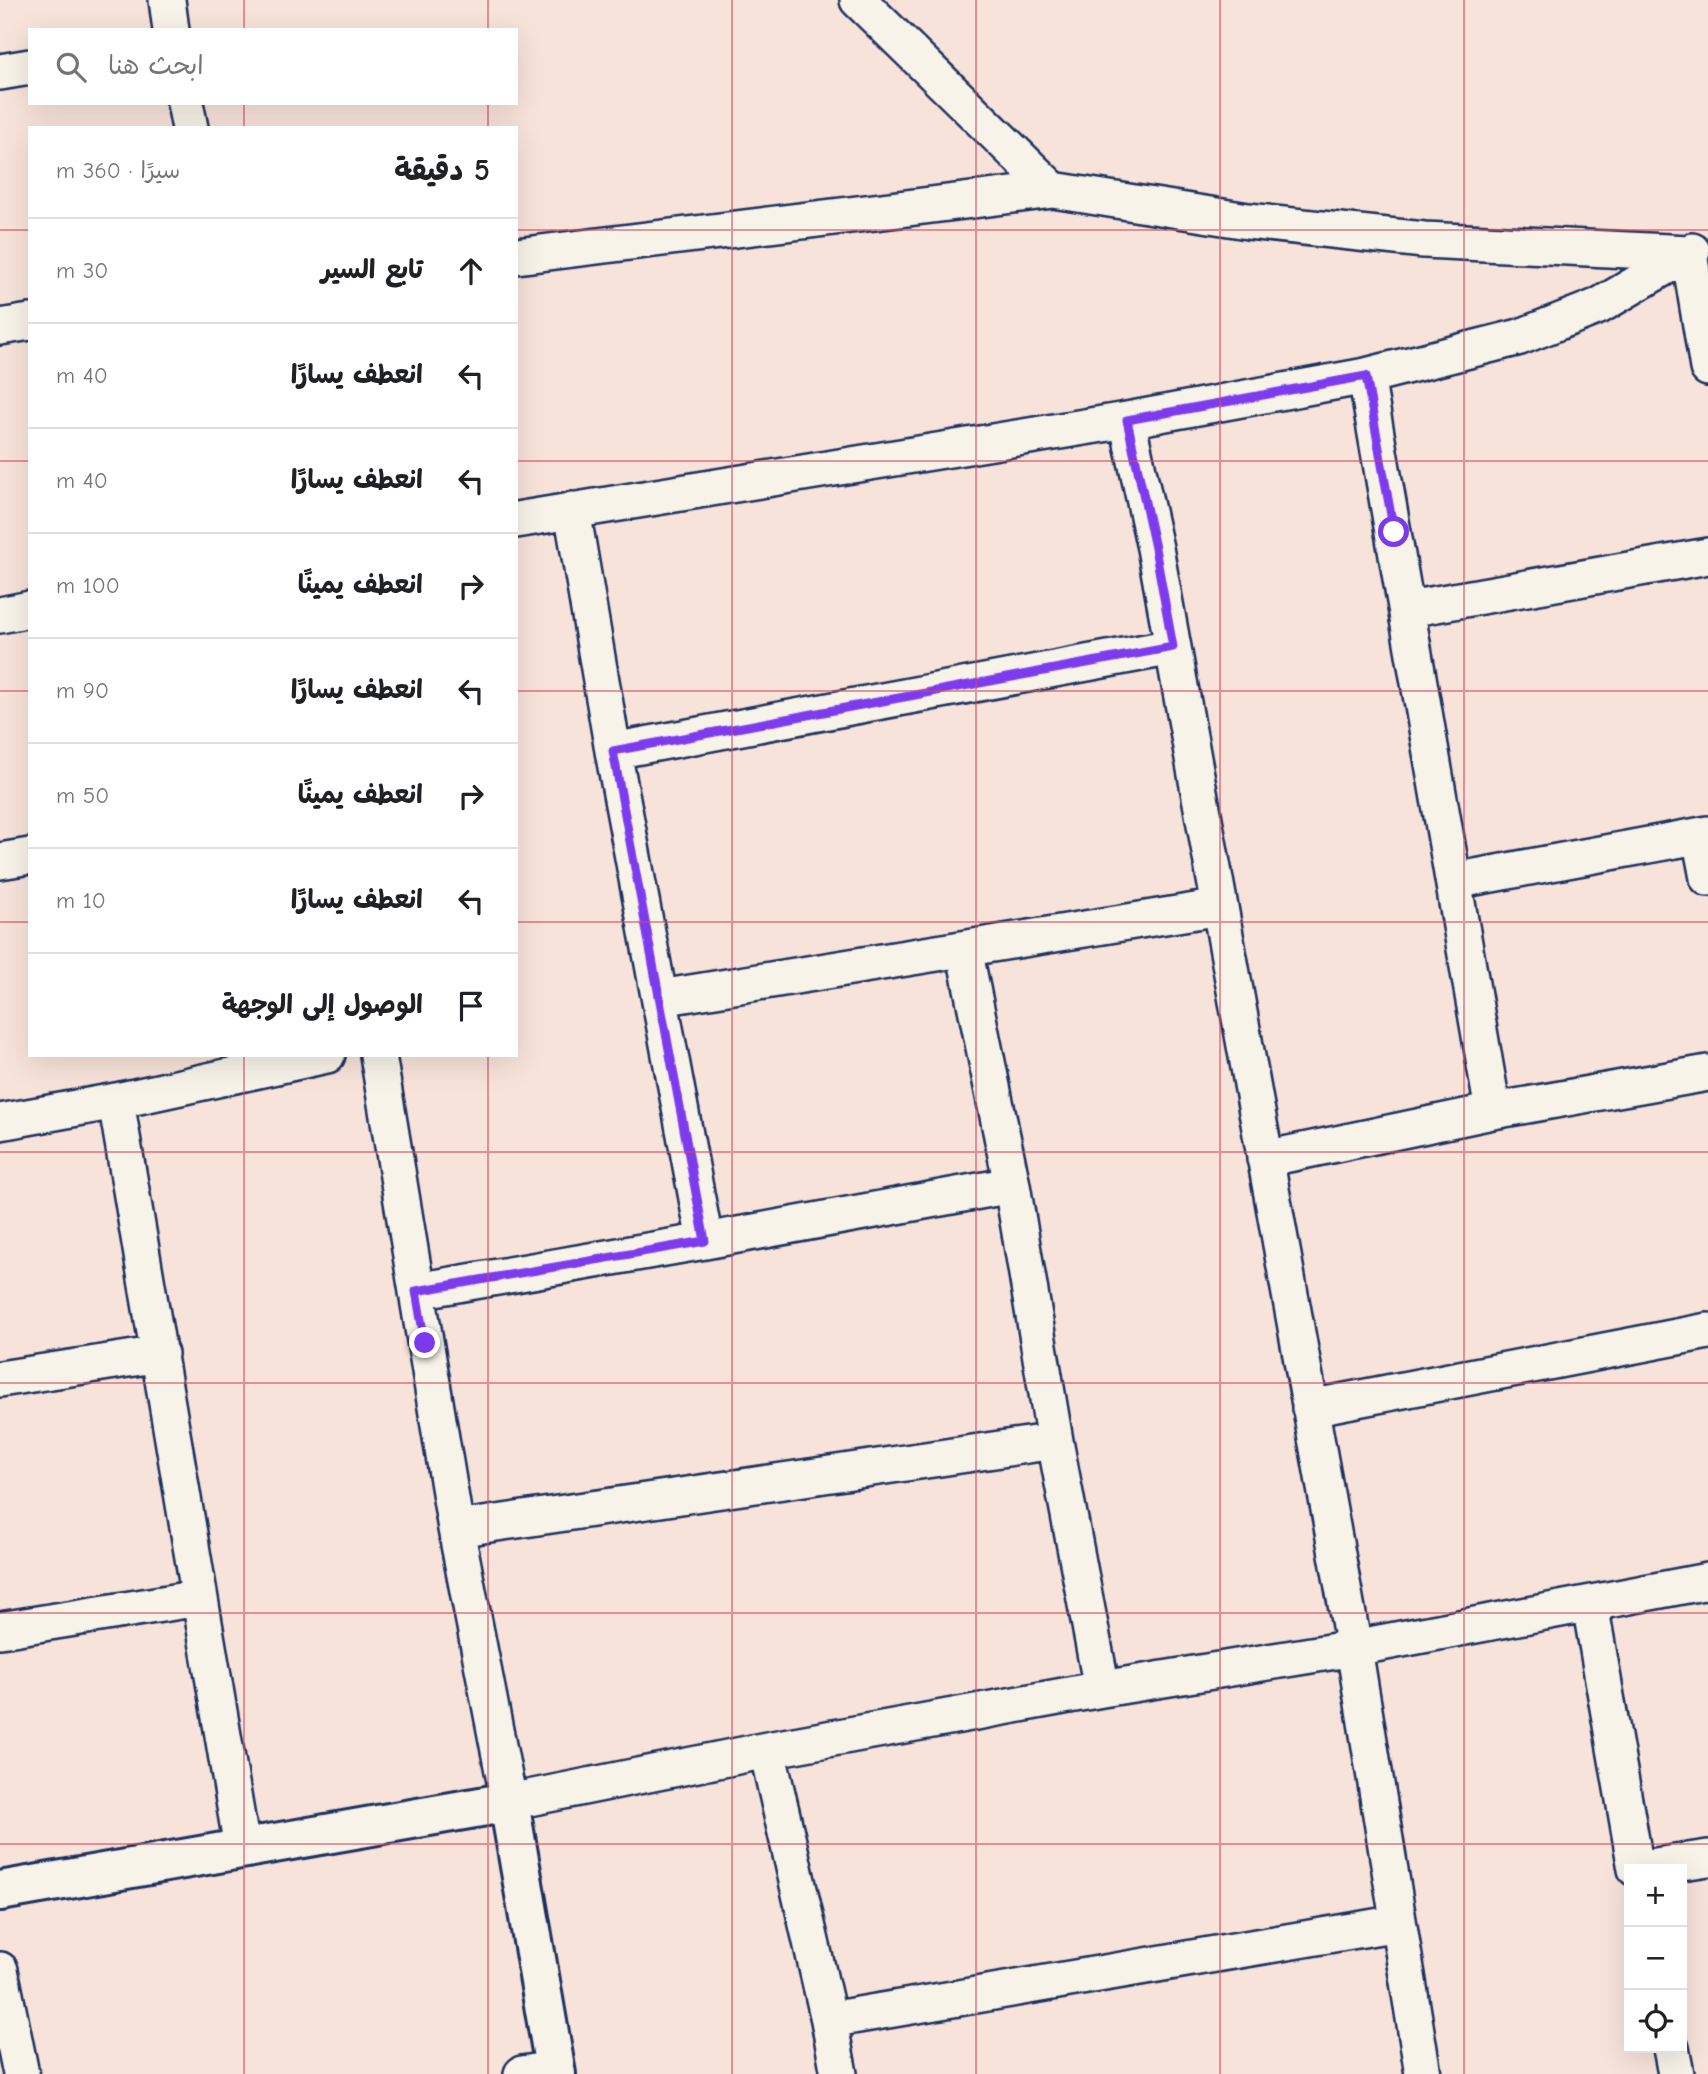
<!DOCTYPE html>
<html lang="ar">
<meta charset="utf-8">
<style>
:root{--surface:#fff;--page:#f6f6f6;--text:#202124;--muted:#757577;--line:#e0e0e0}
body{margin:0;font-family:"Comic Neue","Playpen Sans Arabic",sans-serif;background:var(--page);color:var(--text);direction:rtl}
.controls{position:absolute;right:21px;bottom:21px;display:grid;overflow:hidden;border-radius:0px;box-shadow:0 7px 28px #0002}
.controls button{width:63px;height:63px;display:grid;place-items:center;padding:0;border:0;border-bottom:2px solid var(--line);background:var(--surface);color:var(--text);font:35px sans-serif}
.stop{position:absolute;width:21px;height:21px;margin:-16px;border:5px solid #7c3aed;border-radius:50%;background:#fff}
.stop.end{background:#7c3aed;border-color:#fff;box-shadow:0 2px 7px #0008}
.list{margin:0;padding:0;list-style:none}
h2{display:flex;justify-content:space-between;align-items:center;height:91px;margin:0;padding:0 28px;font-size:30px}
h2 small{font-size:23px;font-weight:400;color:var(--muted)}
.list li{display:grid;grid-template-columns:46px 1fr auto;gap:21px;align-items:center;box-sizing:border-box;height:105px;padding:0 28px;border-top:2px solid var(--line)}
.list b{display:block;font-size:26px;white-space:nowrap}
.list em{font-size:23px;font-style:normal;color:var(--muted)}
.icon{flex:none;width:38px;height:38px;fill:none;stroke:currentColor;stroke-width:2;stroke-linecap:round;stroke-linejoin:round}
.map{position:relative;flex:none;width:1708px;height:2074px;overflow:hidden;direction:ltr}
.search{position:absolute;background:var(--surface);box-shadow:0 7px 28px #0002;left:28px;top:28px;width:490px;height:77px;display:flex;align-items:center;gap:18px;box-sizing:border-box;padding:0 24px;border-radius:0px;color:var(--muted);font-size:26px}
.panel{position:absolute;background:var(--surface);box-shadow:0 7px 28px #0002;left:28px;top:126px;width:490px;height:931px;border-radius:0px;direction:rtl}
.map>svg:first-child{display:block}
</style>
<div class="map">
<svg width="1708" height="2074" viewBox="0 0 1708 2074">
<rect width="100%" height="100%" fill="#f8e3da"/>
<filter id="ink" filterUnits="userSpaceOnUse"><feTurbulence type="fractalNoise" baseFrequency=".0143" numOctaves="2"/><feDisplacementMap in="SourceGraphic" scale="14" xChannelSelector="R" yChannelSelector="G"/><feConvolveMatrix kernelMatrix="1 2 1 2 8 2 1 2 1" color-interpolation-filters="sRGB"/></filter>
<g filter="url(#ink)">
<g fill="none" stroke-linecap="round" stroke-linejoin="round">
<defs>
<path id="street" d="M167 0 171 30
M858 0 1053 190
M0 72 30 67
M185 103 190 128
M516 256 1053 190 1248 221 1424 240 1689 253 1708 368
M0 327 30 322
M1366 376 1493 1111
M1127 420 1366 376 1520 337 1599 306 1692 251
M572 510 613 751 705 1241
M516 520 1127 420 1155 548 1354 1648 1423 2074
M1408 609 1708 556
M0 615 30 609
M613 751 1173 647
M1700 836 1708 878
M0 861 30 856
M1454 881 1708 834
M964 949 1012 1185 1055 1441 1102 1689
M660 998 1220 907
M378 1055 456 1529 509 1802 767 1750 1102 1689 1354 1648 1708 1581
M116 1101 242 1848
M0 1122 116 1101 327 1055
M1265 1159 1493 1111 1708 1073
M417 1291 705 1241 1012 1185
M0 1379 160 1354
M1310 1408 1708 1331
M456 1529 1055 1441
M1590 1604 1636 1869
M0 1630 199 1598
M767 1750 829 2020 839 2074
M1636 1869 1708 1858
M0 1970 21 2074
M829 2020 1398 1923
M1671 2048 1676 2074
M522 2074 555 2069"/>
<path id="secondary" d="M0 1891 509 1802 556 2074"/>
</defs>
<use href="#street" stroke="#1b2f5e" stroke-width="40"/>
<use href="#secondary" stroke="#1b2f5e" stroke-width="44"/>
<use href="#street" stroke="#f7f3e8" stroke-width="35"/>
<use href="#secondary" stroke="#f7f3e8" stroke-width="38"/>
</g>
</g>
<g fill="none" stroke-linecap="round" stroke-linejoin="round" filter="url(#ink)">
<path stroke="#7c3aed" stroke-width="9" d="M425 1343 416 1291 705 1241 613 751 1173 647 1155 548 1127 420 1366 376 1394 532"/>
</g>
<path fill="none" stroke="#d1495b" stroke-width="2" stroke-opacity="0.55" d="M244 0V30M488 0V30M732 0V2074M976 0V2074M1220 0V2074M1464 0V2074M244 103V128M488 103V128M0 230H30M516 230H1708M0 461H30M516 461H1708M0 691H30M516 691H1708M0 922H30M516 922H1708M244 1055V2074M488 1055V2074M0 1152H1708M0 1383H1708M0 1613H1708M0 1844H1708"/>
</svg>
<div class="controls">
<button>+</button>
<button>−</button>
<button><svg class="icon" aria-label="locate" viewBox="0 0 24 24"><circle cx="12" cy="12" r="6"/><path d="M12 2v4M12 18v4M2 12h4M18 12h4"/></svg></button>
</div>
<div class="stop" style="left:1394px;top:532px"></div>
<div class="stop end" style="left:425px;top:1343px"></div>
<div class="search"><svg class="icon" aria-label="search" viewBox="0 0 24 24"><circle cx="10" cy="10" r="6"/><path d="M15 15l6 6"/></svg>ابحث هنا</div>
<section class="panel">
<h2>5 دقيقة<small>سيرًا · 360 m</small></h2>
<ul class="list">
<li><svg class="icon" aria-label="ahead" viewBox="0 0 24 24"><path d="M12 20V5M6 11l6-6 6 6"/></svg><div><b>تابع السير</b></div><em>30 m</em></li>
<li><svg class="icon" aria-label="left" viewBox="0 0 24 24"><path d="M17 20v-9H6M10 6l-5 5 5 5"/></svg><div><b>انعطف يسارًا</b></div><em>40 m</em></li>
<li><svg class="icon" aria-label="left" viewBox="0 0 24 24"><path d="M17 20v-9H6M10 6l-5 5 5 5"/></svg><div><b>انعطف يسارًا</b></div><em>40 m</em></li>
<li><svg class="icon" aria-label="right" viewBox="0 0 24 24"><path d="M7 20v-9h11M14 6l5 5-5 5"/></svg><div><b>انعطف يمينًا</b></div><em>100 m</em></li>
<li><svg class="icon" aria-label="left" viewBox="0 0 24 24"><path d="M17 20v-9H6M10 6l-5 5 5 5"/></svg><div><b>انعطف يسارًا</b></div><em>90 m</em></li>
<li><svg class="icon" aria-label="right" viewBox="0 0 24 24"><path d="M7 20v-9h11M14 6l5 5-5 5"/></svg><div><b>انعطف يمينًا</b></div><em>50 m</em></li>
<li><svg class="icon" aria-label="left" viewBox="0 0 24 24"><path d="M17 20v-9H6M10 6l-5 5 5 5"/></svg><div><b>انعطف يسارًا</b></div><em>10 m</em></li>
<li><svg class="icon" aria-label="arrive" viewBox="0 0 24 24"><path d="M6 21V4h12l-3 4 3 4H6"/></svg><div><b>الوصول إلى الوجهة</b></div></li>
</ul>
</section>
</div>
